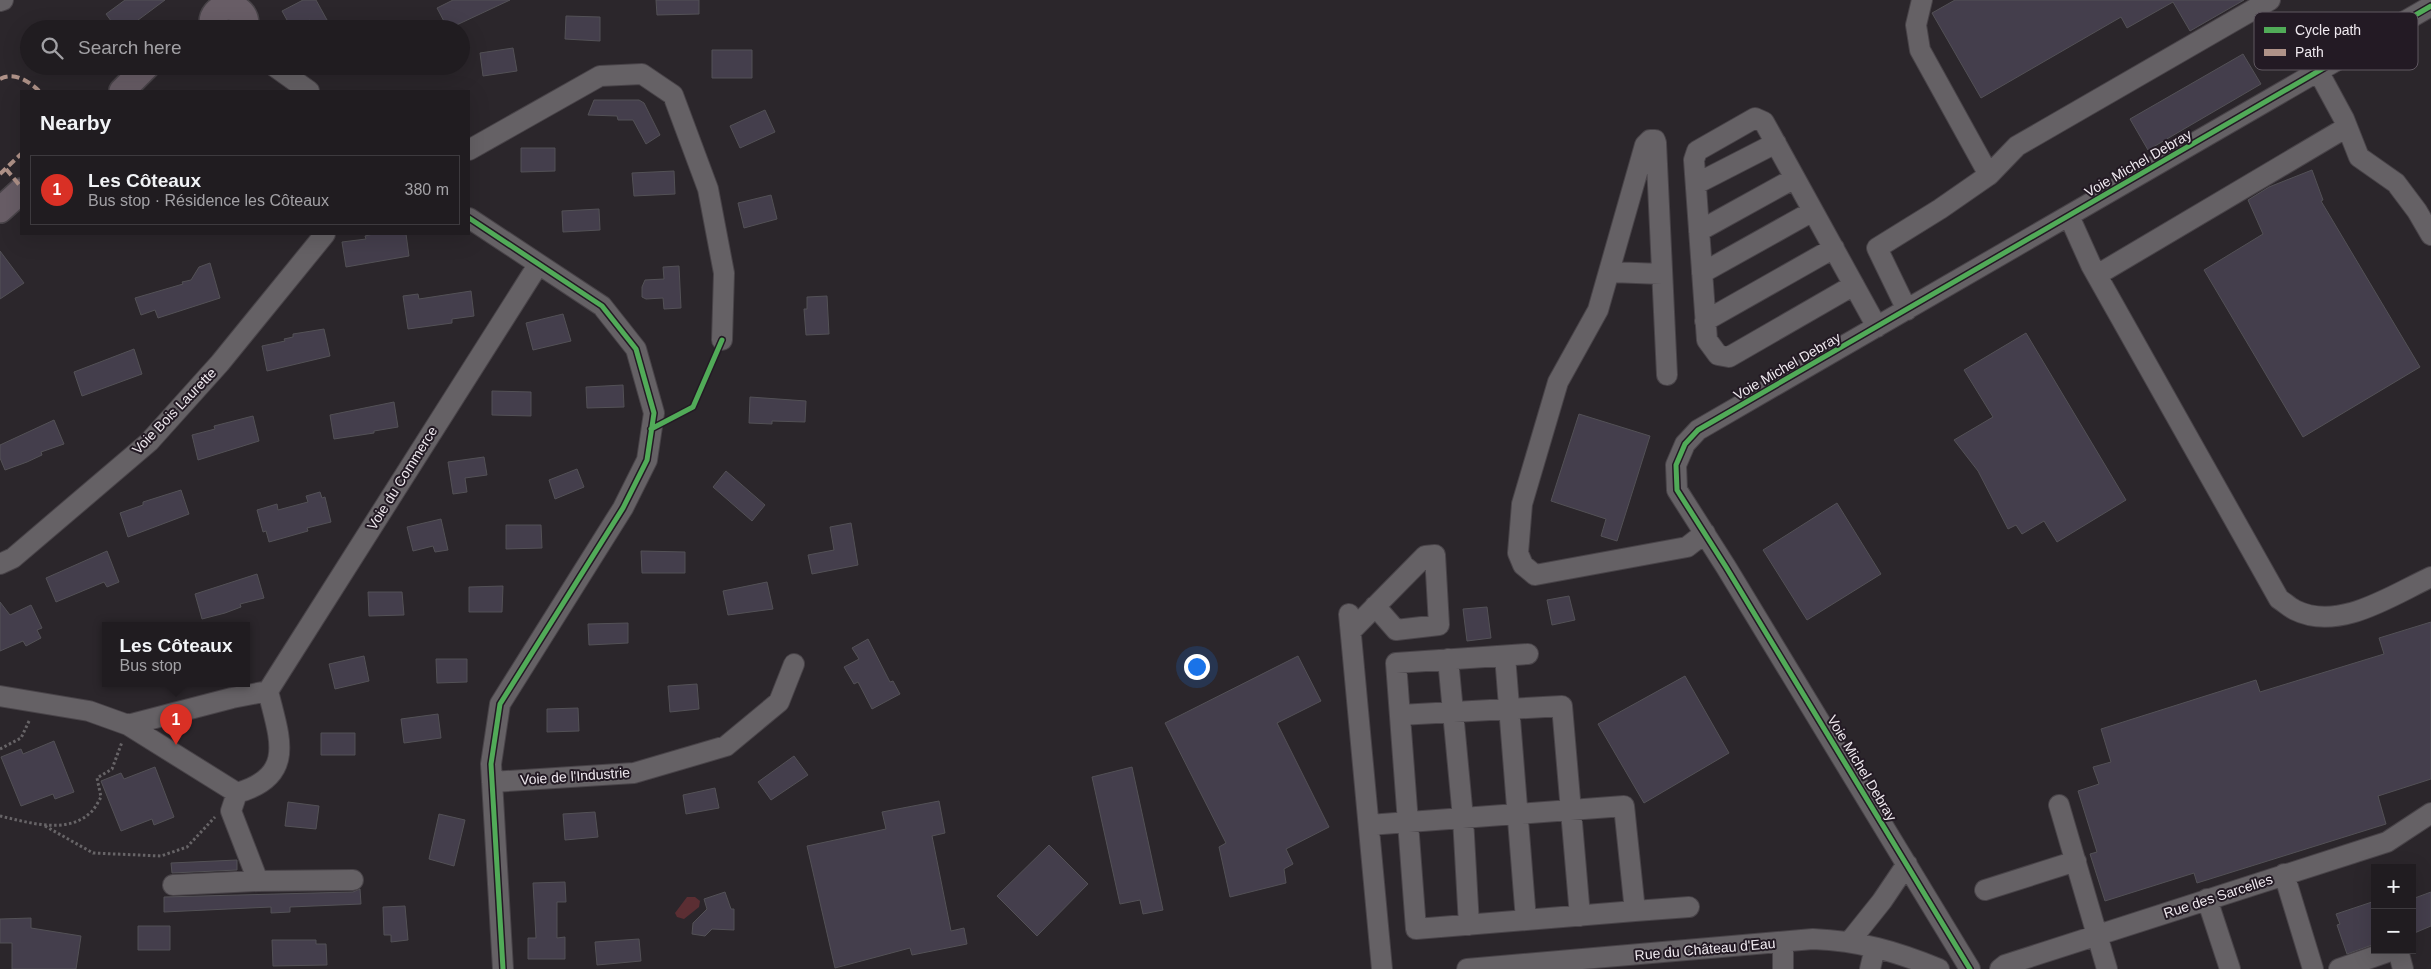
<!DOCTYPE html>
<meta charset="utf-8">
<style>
:root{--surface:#201c20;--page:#282529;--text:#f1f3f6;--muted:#a2a1a5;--line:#3d3a3e;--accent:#d93025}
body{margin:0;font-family:Arial,sans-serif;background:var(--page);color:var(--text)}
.controls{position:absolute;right:15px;bottom:15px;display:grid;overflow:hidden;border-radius:0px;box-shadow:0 5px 20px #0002}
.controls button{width:45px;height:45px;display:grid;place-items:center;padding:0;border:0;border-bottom:1px solid var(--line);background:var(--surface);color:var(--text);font:25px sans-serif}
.you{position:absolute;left:1196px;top:666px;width:18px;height:18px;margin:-12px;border:4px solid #fff;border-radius:50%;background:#1a73e8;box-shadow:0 0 0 8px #1a73e833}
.badge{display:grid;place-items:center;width:32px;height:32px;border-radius:50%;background:var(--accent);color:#fff;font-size:16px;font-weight:700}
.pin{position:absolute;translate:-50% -41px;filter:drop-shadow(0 1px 2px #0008)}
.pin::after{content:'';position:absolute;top:26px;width:18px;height:15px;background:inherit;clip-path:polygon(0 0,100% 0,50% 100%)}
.popup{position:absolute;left:102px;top:622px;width:148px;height:65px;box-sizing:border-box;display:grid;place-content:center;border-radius:0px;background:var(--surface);filter:drop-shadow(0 1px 4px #0005);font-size:16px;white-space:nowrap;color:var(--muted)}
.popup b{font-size:19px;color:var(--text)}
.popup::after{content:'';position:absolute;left:50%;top:100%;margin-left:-10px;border:10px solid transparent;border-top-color:var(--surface)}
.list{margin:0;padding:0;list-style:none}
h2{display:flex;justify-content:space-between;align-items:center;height:65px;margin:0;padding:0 20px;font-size:21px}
h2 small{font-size:16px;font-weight:400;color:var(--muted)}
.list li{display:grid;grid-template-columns:32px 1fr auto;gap:15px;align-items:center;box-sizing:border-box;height:70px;margin:0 10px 10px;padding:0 10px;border:1px solid var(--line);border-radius:0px}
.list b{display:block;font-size:19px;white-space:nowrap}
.list p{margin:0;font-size:16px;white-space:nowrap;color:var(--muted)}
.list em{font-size:16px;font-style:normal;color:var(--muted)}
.icon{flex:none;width:28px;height:28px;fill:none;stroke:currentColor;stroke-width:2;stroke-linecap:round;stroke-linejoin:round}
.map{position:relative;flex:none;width:2431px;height:969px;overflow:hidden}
.search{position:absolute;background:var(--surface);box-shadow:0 5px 20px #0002;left:20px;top:20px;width:450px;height:55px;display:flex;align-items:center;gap:12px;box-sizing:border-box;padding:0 18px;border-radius:28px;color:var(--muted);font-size:19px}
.panel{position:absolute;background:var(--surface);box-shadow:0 5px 20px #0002;left:20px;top:90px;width:450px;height:145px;border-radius:0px}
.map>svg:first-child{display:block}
</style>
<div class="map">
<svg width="2431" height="969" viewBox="0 0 2431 969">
<rect width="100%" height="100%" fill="#2b262b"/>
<path fill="#5b2e33" d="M687 897H695L700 901 699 907 684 919 677 917 675 913Z"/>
<path fill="#443e4c" stroke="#535156" d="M125 0H165L126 29H117L106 14Z
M303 0H316L332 29H316L310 20 292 29 282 11Z
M453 0H510L448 29 437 8Z
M656 0H699V14L657 15Z
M1955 0H2244L2190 31 2173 2 2127 28 2121 17 1981 98 1932 13Z
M566 16 600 17V41L565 39Z
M513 48 517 71 483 76 480 53Z
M712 50H752V78H712Z
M2243 54 2261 84 2148 150 2130 119Z
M594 100H639L644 103 660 135 646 144 633 120H618L617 116 588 115Z
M765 110 775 132 740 148 730 126Z
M521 148H555V171L521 172Z
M2312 170 2323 200 2321 201 2420 367 2303 437 2204 270 2263 234 2248 200 2269 187Z
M674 171 675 194 634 196 632 173Z
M771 195 777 219 744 228 738 203Z
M599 209 600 230 563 232 562 211Z
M373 234H406L409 256 346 267 342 242 366 239 365 236Z
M0 251 24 283 0 299Z
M210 263 220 298 158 318 155 310 141 315 135 298 183 284 182 282 191 280 199 267Z
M679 266 681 308 664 309 663 298 646 299 642 297V287L645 280 664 279 663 267Z
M471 291 474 316 452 319V323L408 329 403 296 418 294 419 299Z
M827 296 829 334 806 335 804 309H807V297Z
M563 314 571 341 533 350 526 323Z
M324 329 330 356 267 371 262 346 285 341 284 339 293 337V334Z
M2026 333 2126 500 2057 542 2044 521 2022 534 2016 525 2008 529 1978 471 1954 440 1993 417 1964 370Z
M134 349 142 374 82 396 74 372Z
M623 385 624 407 587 408 586 387Z
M492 391 531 392V416L492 415Z
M750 397 806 401 805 422 772 421V424L749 423Z
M394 402 398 427 374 431V433L334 439 330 415Z
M1579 414 1650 436 1617 541 1601 536 1606 519 1551 501Z
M253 416 259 441 198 460 192 435 215 429 214 426Z
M54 420 64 444 41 452 42 455 27 462 5 470 0 458V445Z
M484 457 487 475 465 478 467 492 453 494 448 462Z
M577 469 584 487 555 499 549 480Z
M726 471 765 505 752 521 713 487Z
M181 490 189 514 128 537 120 513 143 505V502Z
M320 492 322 498 325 497 331 522 307 528 308 531 269 542 266 531 263 532 257 510 277 504 278 510 308 502 306 496Z
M1837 503 1881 574 1807 620 1763 550Z
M441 519 448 550 435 552 433 546 413 551 407 527Z
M851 523 858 565 812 574 808 555 834 550 830 527Z
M506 525H541L542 548 506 549Z
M107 551 119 582 107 587 104 582 56 602 46 578Z
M641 551 685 552V573H642Z
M257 574 264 598 240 604 241 607 225 613 202 619 195 594Z
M767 582 773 609 728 615 723 591Z
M503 586 502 612H469V587Z
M368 592H402L404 615 369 616Z
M1569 596 1575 620 1552 625 1547 600Z
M0 602 10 615 31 605 42 628 37 630 41 638 26 646 23 641 0 651Z
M1487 607 1491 638 1467 641 1463 609Z
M2431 622V779L2378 796 2386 824 2197 883 2194 873 2105 901 2090 854 2097 852 2078 791 2099 784 2093 767 2111 762 2101 729 2256 680 2260 692 2384 654 2379 638Z
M628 623V643L589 645 588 624Z
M868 639 890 682 893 681 900 694 872 709 858 682 854 684 844 667 859 659 852 648Z
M364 656 369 681 335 689 329 664Z
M1298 656 1321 701 1277 723 1329 827 1286 849 1293 864 1284 869 1286 883 1230 897 1219 847 1226 843 1165 723Z
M436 659H467V682L437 683Z
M1685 676 1729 753 1644 803 1598 724Z
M697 684 699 709 670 712 668 686Z
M578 708 579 731 547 732V709Z
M438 714 441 738 404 743 401 719Z
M321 733H355V755H321Z
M54 741 74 792 55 799 53 794 21 806 1 757 21 749 23 754Z
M794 756 808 775 771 800 758 782Z
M155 767 174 817 154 825 152 819 121 831 101 781 121 773 124 779Z
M1132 767 1163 910 1143 914 1140 900 1120 904 1092 777Z
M715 788 719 808 686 814 683 795Z
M939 801 945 833 932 836 951 931 964 928 967 944 912 955 910 948 835 968 807 846 886 829 882 812Z
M288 802 319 806 316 829 285 826Z
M595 812 598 837 565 840 563 814Z
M439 814 465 820 454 866 429 859Z
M1049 845 1088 884 1037 936 997 896Z
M237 860V870L172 873 171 863Z
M565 882 566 902H557V938L565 937V959H528V938H536L533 883Z
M360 889 361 904 290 907V912L271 913V907L164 912V897L353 892Z
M725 892 731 909H734V930L712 929 705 936 692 934 693 923 707 909 704 899Z
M2431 892V926L2412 934V899Z
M2375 901V944L2347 954 2337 925 2340 924 2336 914Z
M405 906 408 940 391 942V935H384L383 907Z
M31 918V928L81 936 76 969H12V943H0V919Z
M138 926H170V950H138Z
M639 939 641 961 597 965 595 942Z
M272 940H316V944H326L327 965 273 966Z"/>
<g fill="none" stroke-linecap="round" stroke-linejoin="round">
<defs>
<path id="minor" d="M0 1 3 0
M274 66 309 91
M2318 71 2344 119 2359 157 2396 183 2417 211 2431 235
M469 150 600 76 642 74 673 95 708 189 724 273 722 340
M1989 175 2017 146 2270 0
M1696 184 1776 143
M2069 216 2091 265 2279 599C2284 602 2289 607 2295 610 2339 632 2392 595 2431 577
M469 218 602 306 636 349 654 413 647 460 623 508 500 704 491 764 503 969
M1699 231 1795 178
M1610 272 1662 274
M1702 273 1813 211
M2097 275 2347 127
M1854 285 1729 357 1718 355 1707 340 1694 160 1697 151 1755 118 1764 122 1877 327
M1907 310 1877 248 1940 209 1989 175 1920 50 1916 25 1922 0
M1705 321 1834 248
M1667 375 1656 143 1655 140H1650L1645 145 1598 310 1558 382 1522 504 1518 553 1523 565 1535 575 1687 547 1705 533
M0 564 13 558 149 442 220 363 325 234
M1349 614 1382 969
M1351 631 1425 556 1435 555 1439 625 1396 630 1375 606
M1505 656 1526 920
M1448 659 1463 818 1469 925
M268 691 538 265
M0 696 89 711 128 725 237 793C297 776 279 737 268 691
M1400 715 1562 706 1580 916
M128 725 232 698 268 691
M492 782 634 773 726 746 779 702 794 664
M237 793 231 811 258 881 353 880
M2059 805 2107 969
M1369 825 1624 806 1635 911 1416 929 1396 663 1528 654
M2284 874 2313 969
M173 885 258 881
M1985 890 2076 861
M2207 899 2230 969
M1635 911 1689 907
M1850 941 1882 901 1907 864
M1783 942V969
M2398 950 2403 969
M1467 969 1813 939C1860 941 1895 951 1939 969
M1870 969 1875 948
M1970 969 1726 567 1677 490 1676 465 1685 444 1698 430 2431 6
M2000 969 2005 965 2387 842 2431 813
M2339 969 2393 950"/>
<path id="major" d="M213 29C205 0 252 0 245 29
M122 91 147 66
M0 210 21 191"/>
</defs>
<use href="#minor" stroke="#484348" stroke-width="22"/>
<use href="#major" stroke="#484348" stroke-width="28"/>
<path stroke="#676467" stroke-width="3" stroke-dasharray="2.5 2.5" stroke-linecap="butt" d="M0 749 21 738 30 719
M0 816C27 822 66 835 90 813 95 809 98 802 101 797L97 778 112 769 122 742
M45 826 93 853 161 856 187 847 215 817"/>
<use href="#minor" stroke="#656165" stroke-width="20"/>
<use href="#major" stroke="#685d66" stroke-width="25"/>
<path stroke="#af9288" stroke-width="4" stroke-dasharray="8 4" stroke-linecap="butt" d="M0 79C14 71 30 82 39 91
M6 169 21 187
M0 174 21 154"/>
<defs>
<path id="cycleway" d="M469 218 602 306 636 349 654 413 647 460 623 508 500 704 491 764 503 969
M651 429 693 407 722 340
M1970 969 1726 567 1677 490 1676 465 1685 444 1698 430 2431 6"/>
</defs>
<use href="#cycleway" stroke="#231a24" stroke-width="8"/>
<use href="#cycleway" stroke="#51ab58" stroke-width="5"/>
</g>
<g text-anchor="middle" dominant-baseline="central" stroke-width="4" stroke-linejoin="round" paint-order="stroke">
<g font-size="14" fill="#efe9ef" stroke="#231a24">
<text transform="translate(2138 163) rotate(-30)">Voie Michel Debray</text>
<text transform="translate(1787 366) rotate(-30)">Voie Michel Debray</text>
<text transform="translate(174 411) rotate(-46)">Voie Bois Laurette</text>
<text transform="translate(402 478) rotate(-58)">Voie du Commerce</text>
<text transform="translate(1862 768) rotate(59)">Voie Michel Debray</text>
<text transform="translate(575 776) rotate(-4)">Voie de l'Industrie</text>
<text transform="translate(2218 896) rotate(-18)">Rue des Sarcelles</text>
<text transform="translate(1705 949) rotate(-5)">Rue du Château d'Eau</text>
</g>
</g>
<rect x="2254" y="12" width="164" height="58" rx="8" fill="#231a24" stroke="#605861" stroke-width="1"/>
<rect x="2264" y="27" width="22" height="6" fill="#51ab58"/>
<rect x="2264" y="49" width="22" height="7" fill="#af9288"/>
<g font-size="14" fill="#efe9ef">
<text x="2295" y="35">Cycle path</text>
<text x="2295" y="57">Path</text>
</g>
</svg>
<div class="controls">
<button>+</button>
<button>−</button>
</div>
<div class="you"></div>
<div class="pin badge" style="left:176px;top:745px">1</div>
<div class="popup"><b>Les Côteaux</b>Bus stop</div>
<div class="search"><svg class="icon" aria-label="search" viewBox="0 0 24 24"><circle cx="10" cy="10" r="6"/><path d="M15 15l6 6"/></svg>Search here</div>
<section class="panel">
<h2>Nearby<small></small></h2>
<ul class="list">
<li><span class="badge">1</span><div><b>Les Côteaux</b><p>Bus stop · Résidence les Côteaux</p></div><em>380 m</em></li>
</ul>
</section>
</div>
